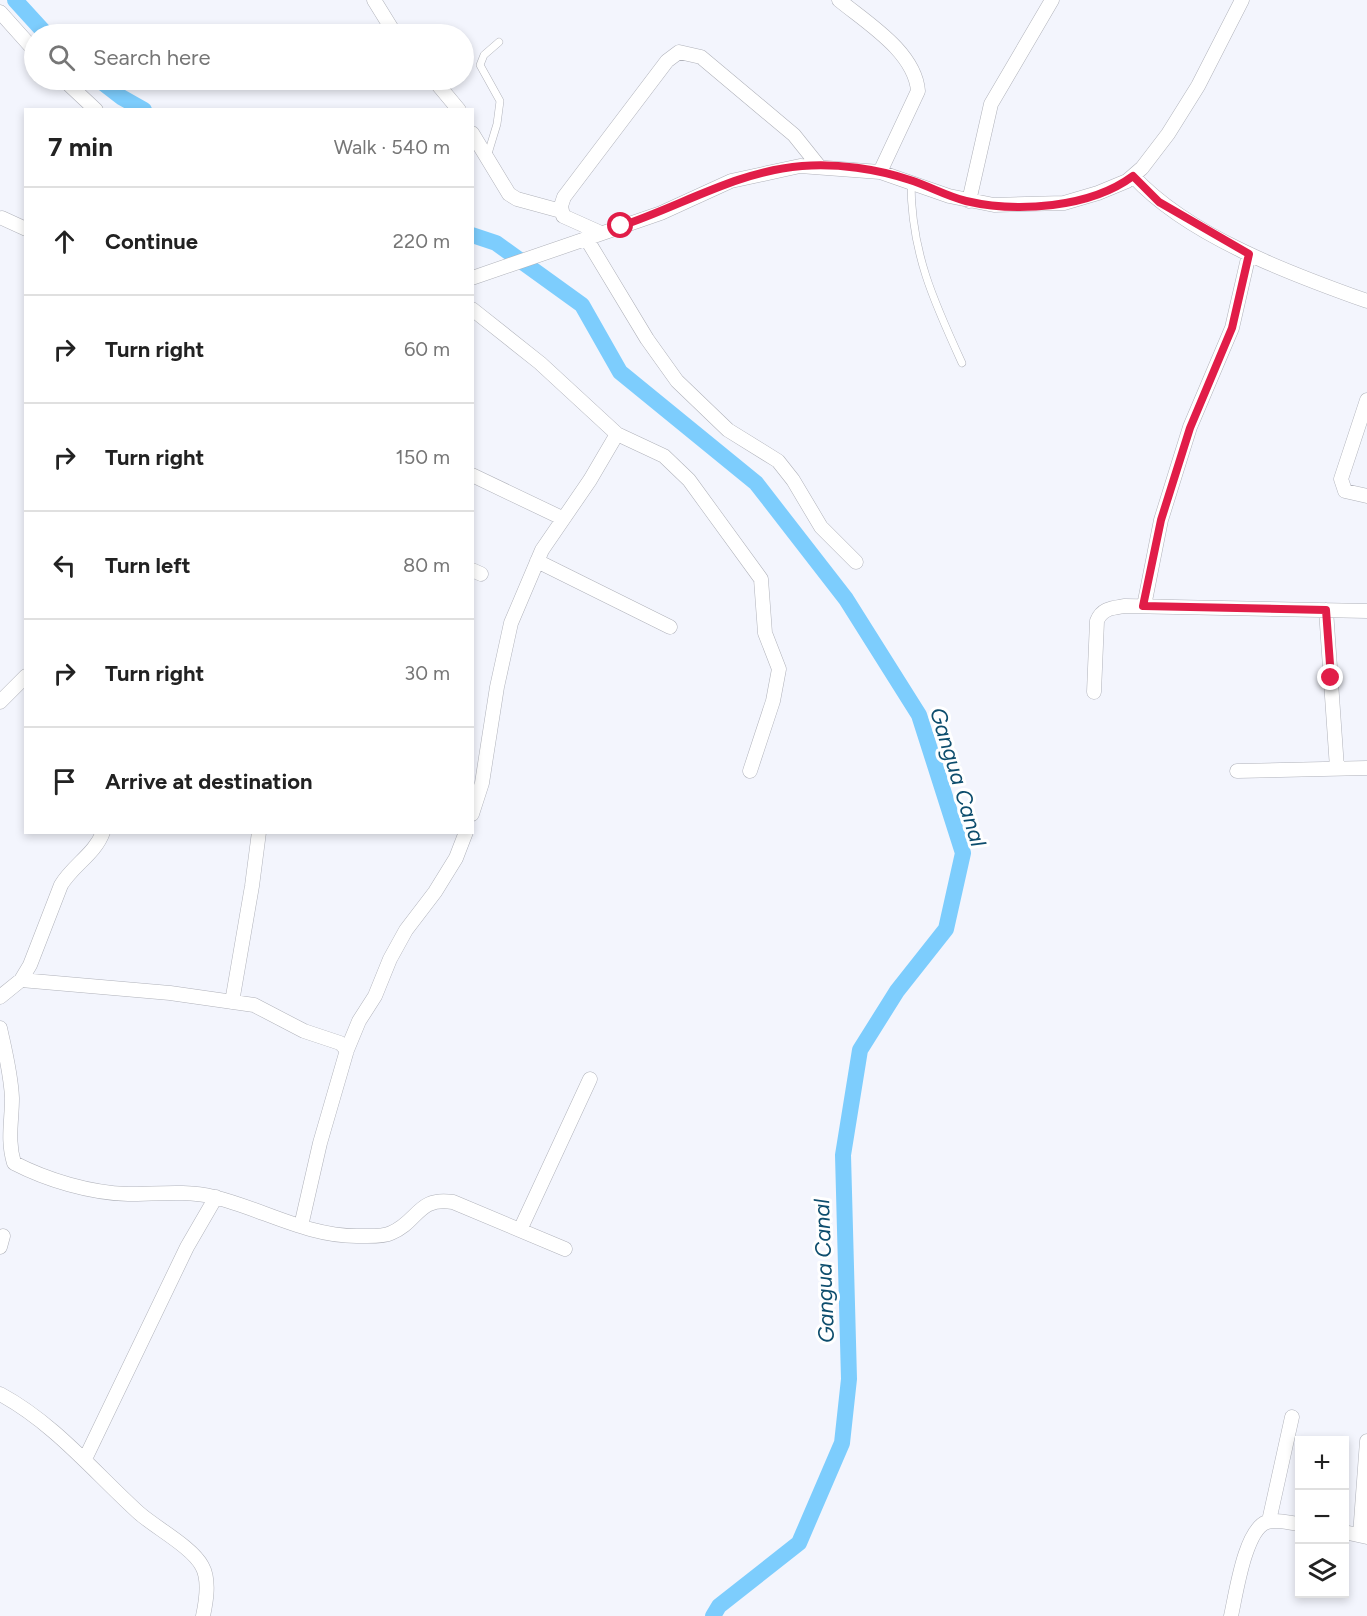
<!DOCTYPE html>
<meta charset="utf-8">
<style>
:root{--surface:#fff;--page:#f6f6f6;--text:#222;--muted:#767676;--line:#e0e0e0}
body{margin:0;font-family:Figtree,sans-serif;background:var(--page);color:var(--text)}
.controls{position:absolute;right:18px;bottom:18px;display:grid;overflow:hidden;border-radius:0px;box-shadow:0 3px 9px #0003}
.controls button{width:54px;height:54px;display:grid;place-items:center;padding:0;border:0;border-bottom:2px solid var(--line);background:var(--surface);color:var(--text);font:30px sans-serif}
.stop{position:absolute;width:18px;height:18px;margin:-14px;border:4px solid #e11d48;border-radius:50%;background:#fff}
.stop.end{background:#e11d48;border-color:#fff;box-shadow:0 2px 6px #0008}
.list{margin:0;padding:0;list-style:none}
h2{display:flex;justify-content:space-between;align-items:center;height:78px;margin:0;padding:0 24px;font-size:26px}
h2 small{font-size:20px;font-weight:400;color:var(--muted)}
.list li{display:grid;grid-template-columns:39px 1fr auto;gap:18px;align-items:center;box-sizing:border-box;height:108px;padding:0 24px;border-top:2px solid var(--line)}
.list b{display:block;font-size:22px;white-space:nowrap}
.list em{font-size:20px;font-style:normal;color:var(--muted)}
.icon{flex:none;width:33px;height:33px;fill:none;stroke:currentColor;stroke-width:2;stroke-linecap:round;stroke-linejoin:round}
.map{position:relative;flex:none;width:1367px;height:1616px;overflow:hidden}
.search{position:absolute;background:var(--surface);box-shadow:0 3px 9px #0003;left:24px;top:24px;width:450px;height:66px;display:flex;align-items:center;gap:15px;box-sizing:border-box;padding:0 21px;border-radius:33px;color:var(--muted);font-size:22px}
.panel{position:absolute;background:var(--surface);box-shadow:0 3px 9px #0003;left:24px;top:108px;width:450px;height:726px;border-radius:0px}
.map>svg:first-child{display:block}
</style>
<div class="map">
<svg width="1367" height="1616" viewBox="0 0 1367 1616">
<rect width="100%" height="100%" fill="#f3f5fd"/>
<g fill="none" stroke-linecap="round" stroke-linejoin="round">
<path stroke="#7dcdfd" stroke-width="16" d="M15 0 46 34
M99 80 121 97 144 110
M472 235 496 243 582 305 620 372 756 483 846 599 919 715 963 853 946 929 897 991 860 1050 843 1155 849 1379 842 1443 799 1543 719 1606 713 1616"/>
<defs>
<path id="service" d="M487 157 497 124 500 101 480 65 484 55 499 42
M911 183C911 252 934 302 962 363"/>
<path id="minor" d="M374 0 395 34
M839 0C867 23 915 52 918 91L880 172
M0 12 34 50
M64 80 96 110
M434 80 459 110
M472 133 509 194 517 199 561 211
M1133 176C1188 236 1291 274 1367 301
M969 201 991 104 1052 0
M2 218 26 229
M601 233 563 216 561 206 564 197 667 61 679 52 701 57 794 135 818 165
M586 238 647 339 677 381 728 430 778 461 793 480 821 527 856 562
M472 278 661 213 731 181 800 166 880 172 949 196 994 205 1064 203 1098 193 1127 181 1142 168 1168 134 1198 86 1242 0
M472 309 540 363 617 434 664 456 689 480 761 579 765 633 779 669 773 701 750 771
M1367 400 1341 479 1345 491 1367 496
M472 475 562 518
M537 561 670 627
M472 570 481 574
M1144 606 1161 520 1190 427 1232 328 1249 254
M1326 610 1337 768
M1094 692 1097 621C1102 608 1113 608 1125 606L1367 611
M0 702 26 676
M1237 771 1367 768
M472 814 482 783 497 687 511 623 542 550 590 480 617 434
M21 980 170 993 254 1005 304 1031 340 1043 347 1050
M0 997 21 980 30 965 61 885C73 865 95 854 103 832
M232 1002 252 886 259 832
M0 1028C5 1051 11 1074 12 1098 12 1121 7 1140 14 1163 47 1180 90 1193 128 1194 157 1194 186 1190 214 1197 263 1209 308 1237 359 1236 369 1236 383 1237 391 1233 418 1222 418 1196 453 1202L565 1249
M301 1226 320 1143 347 1050 359 1021 375 996 390 959 406 930 435 892 456 858 466 832
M520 1230 590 1079
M0 1247 3 1236
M0 1394C54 1423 94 1472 139 1513 156 1528 192 1547 202 1566 210 1580 206 1602 203 1616
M85 1459 187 1247 216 1197
M1269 1521 1292 1417
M1344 1532 1367 1537
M1360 1535 1367 1441
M1231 1616C1236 1594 1245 1529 1267 1522 1277 1519 1289 1523 1300 1524"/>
</defs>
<use href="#service" stroke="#b0b2ba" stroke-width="8"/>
<use href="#minor" stroke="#b0b2ba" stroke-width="15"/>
<use href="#service" stroke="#fff" stroke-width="7"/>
<use href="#minor" stroke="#fff" stroke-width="14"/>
</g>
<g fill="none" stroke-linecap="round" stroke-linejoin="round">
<path stroke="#e11d48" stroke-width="8" d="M621 226C681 206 738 171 802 166 837 163 877 169 910 180 929 186 946 196 966 201 1017 213 1090 208 1133 176L1159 202 1249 254 1232 328 1190 428 1161 520 1143 606 1326 610 1331 678"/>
</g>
<g text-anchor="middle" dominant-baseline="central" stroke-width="6" stroke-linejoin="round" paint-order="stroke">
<g font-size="22" font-style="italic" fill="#0d4d6d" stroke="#fff">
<text transform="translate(958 777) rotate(73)">Gangua Canal</text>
<text transform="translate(824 1271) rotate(-92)">Gangua Canal</text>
</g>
</g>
</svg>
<div class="controls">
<button>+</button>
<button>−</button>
<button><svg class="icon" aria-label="layers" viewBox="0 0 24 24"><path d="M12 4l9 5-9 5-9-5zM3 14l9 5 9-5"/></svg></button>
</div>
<div class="stop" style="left:621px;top:226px"></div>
<div class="stop end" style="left:1331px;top:678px"></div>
<div class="search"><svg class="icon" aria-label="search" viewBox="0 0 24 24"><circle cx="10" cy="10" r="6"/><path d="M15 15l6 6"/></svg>Search here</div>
<section class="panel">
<h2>7 min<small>Walk · 540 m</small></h2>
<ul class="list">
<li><svg class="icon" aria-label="ahead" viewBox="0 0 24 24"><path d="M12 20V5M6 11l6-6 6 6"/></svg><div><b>Continue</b></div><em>220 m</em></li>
<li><svg class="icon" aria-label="right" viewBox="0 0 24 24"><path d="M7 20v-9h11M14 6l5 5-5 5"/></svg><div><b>Turn right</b></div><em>60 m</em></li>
<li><svg class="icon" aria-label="right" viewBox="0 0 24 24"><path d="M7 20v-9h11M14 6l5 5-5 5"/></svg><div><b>Turn right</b></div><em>150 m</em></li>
<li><svg class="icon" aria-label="left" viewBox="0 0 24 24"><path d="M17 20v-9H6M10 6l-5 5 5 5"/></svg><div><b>Turn left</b></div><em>80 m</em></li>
<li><svg class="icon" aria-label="right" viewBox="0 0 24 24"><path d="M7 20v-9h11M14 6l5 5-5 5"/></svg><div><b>Turn right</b></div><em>30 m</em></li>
<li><svg class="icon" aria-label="arrive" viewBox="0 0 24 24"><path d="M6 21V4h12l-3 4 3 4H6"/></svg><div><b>Arrive at destination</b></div></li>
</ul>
</section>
</div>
